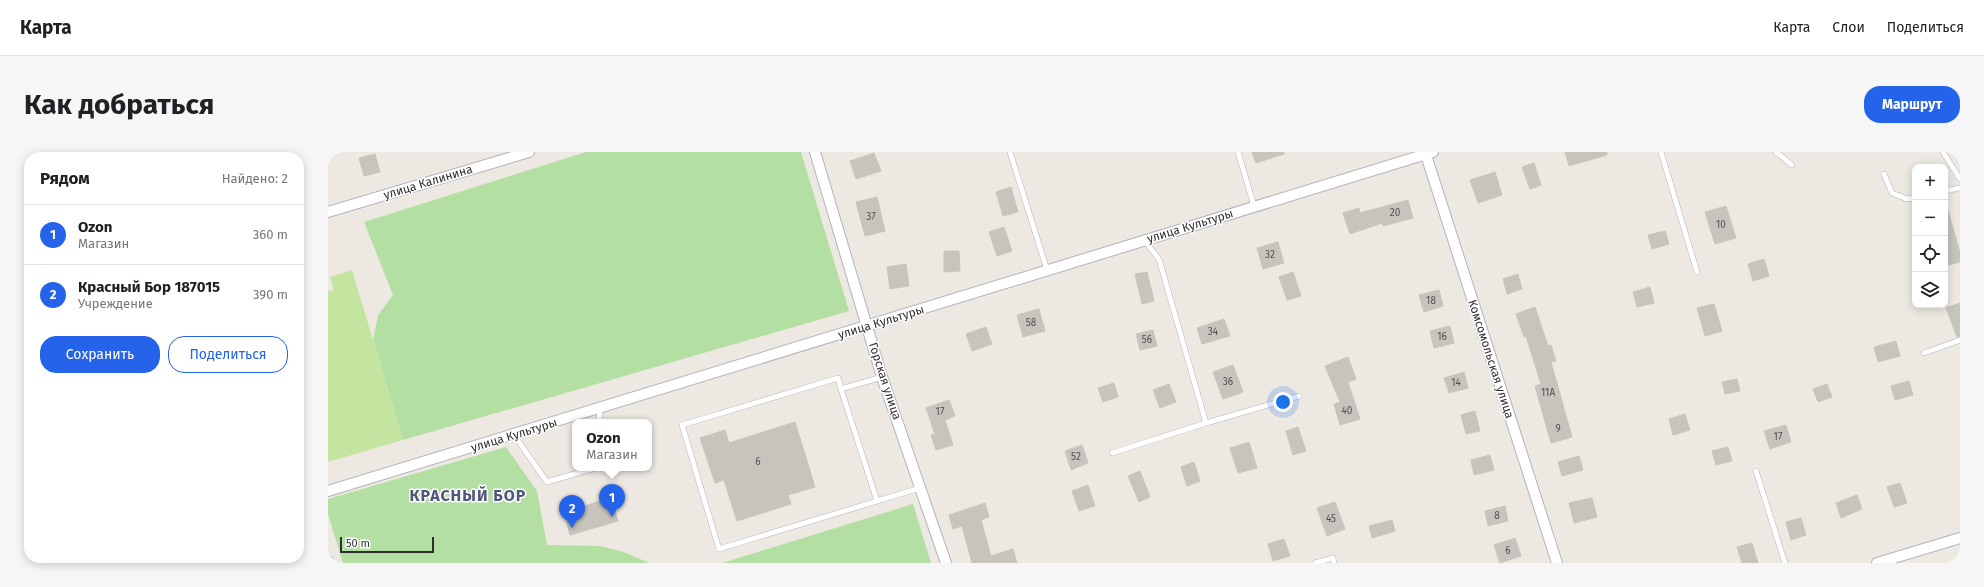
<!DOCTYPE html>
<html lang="ru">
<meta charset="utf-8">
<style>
:root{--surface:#fff;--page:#f6f6f6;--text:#202124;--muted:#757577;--line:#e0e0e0;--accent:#2563eb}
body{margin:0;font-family:"Fira Sans",sans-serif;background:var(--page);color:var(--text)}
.controls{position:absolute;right:12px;top:12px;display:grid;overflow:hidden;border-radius:8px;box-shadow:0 2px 10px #0003}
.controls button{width:36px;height:36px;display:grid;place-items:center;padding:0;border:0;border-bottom:1px solid var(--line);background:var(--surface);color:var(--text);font:20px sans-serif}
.scale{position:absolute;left:12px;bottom:10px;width:94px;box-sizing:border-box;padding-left:4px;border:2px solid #2e2e2e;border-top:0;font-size:11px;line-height:14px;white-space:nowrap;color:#2e2e2e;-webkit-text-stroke:3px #fff;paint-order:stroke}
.you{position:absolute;left:955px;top:250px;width:14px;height:14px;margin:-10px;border:3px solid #fff;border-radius:50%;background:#1a73e8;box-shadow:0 0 0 6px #1a73e833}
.badge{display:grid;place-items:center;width:26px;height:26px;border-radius:50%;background:var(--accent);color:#fff;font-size:13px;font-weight:700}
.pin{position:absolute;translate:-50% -33px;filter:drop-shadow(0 1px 2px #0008)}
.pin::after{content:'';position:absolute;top:21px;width:14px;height:12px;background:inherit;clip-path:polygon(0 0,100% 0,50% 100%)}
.popup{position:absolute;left:244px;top:267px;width:80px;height:52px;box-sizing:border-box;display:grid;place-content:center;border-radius:8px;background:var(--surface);filter:drop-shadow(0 1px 3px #0005);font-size:13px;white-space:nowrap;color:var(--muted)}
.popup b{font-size:15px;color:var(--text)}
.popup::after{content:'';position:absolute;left:50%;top:100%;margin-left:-8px;border:8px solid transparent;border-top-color:var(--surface)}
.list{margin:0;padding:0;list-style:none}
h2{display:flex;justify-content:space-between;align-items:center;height:52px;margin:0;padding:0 16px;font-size:17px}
h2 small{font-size:13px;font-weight:400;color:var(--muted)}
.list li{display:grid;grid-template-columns:26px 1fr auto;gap:12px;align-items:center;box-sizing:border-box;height:60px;padding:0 16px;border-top:1px solid var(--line)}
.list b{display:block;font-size:15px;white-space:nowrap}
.list p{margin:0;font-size:13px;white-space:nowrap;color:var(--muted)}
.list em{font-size:13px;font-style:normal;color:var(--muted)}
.actions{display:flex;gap:8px;padding:12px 16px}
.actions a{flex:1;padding:9px 0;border:1px solid var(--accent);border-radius:16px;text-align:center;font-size:14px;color:var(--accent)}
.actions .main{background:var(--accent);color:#fff}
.icon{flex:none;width:22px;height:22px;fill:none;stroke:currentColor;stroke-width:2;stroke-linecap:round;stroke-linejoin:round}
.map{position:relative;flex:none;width:1632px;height:411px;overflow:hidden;border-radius:16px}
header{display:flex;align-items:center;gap:24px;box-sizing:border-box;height:56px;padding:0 20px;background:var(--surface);border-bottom:1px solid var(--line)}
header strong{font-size:19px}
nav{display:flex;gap:22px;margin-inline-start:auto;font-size:14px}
.intro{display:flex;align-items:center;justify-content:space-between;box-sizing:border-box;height:96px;padding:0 24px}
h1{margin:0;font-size:28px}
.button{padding:10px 18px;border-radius:16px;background:var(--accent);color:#fff;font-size:14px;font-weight:700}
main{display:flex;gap:24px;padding:0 24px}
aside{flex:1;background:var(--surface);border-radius:16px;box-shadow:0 2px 10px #0003}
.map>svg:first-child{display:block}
</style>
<header>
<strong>Карта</strong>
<nav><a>Карта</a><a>Слои</a><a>Поделиться</a></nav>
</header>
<div class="intro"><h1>Как добраться</h1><a class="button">Маршрут</a></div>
<main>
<aside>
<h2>Рядом<small>Найдено: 2</small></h2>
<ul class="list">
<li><span class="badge">1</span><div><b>Ozon</b><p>Магазин</p></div><em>360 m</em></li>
<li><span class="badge">2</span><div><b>Красный Бор 187015</b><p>Учреждение</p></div><em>390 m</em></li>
</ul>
<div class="actions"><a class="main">Сохранить</a><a>Поделиться</a></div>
</aside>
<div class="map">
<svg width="1632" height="411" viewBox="0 0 1632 411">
<rect width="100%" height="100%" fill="#ede9e2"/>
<path fill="#b4dfa3" d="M258 0H473L521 159 75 288 45 188 50 163 65 143 36 70Z
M178 295 209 339 219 393 272 394 296 400 321 411H15L0 362V347Z
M585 352 603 411H394Z"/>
<path fill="#c4e5a0" d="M24 118 75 288 0 310V139L6 138 2 125Z"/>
<path fill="#c7c3bd" stroke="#c9c5bb" d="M924 0H956V2L928 11Z
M1237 0H1279V3L1241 14Z
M546 1 553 19 528 27 522 9Z
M47 2 52 20 36 24 31 6Z
M1206 11 1213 33 1202 37 1194 15Z
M1167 20 1174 43 1150 51 1142 28Z
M683 35 690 60 675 64 668 40Z
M549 45 557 79 537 84 528 50Z
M1080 48 1085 66 1055 74 1054 71 1022 82 1015 61 1031 56 1032 61Z
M1398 54 1408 86 1387 92 1377 60Z
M1617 58H1620L1632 101V110L1617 114Z
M676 75 684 99 669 104 661 80Z
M1337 79 1341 92 1324 97 1320 83Z
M950 90 956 111 935 117 929 96Z
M616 99H631L632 119 616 120Z
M1436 107 1441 124 1425 129 1420 112Z
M578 112 581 134 562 137 559 115Z
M819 120 826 149 814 152 807 122Z
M965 120 973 144 959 148 951 125Z
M1190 122 1194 137 1179 142 1175 127Z
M1322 135 1326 151 1309 155 1305 140Z
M1111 138 1115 154 1096 160 1091 143Z
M1632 151V184L1629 185 1618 156Z
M1386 152 1394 179 1377 184 1369 156Z
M1207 155 1220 194 1223 193 1228 209 1223 210 1244 285 1223 291 1207 234 1213 232 1198 184 1196 185 1188 162Z
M711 157 717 179 695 185 689 163Z
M896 167 902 184 874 192 869 176Z
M1122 174 1126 191 1106 196 1102 179Z
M658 175 664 192 644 199 638 182Z
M825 178 829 194 812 198 808 182Z
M1568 189 1572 204 1550 210 1546 195Z
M1020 205 1028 227 1020 230 1032 267 1012 273 1006 252 1012 250 997 214Z
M905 213 915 240 895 247 885 220Z
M1136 220 1140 236 1121 241 1116 226Z
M1409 227 1412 239 1397 242 1394 230Z
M1581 229 1585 243 1567 248 1563 234Z
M786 231 790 245 775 250 770 236Z
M841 232 848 250 832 256 825 238Z
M1499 232 1504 245 1490 250 1485 237Z
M621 248 627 264 617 268 625 293 608 298 603 283 607 282 598 256Z
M1147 259 1152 279 1138 282 1133 263Z
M1357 262 1362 278 1345 283 1341 267Z
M467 270 487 335 460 343 463 352 409 369 396 328 387 331 372 286 397 278 401 291Z
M1458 273 1463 290 1442 297 1436 279Z
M970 275 978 299 965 303 958 279Z
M921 290 929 316 910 321 902 296Z
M754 293 760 311 743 318 737 299Z
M1400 295 1404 309 1388 313 1384 299Z
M1162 303 1166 318 1146 323 1143 308Z
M1251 304 1255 318 1234 324 1230 310Z
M866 310 872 329 859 334 853 315Z
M812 319 822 345 811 350 800 324Z
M1572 331 1579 351 1566 355 1559 335Z
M760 333 767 354 751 359 744 339Z
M1529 343 1534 357 1513 366 1508 351Z
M283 346 290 369 242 383 236 360Z
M1264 346 1269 365 1246 371 1241 351Z
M1007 350 1017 377 999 384 989 356Z
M657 351 661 365 653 368 663 404 685 397 689 411H644L634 374 625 377 621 363Z
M1177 354 1180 369 1160 374 1157 359Z
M1473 366 1478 383 1463 388 1458 370Z
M1064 368 1067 379 1044 386 1041 374Z
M1187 386 1193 404 1172 411 1166 393Z
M956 387 962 404 945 409 940 392Z
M1424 391 1430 411H1414L1409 395Z"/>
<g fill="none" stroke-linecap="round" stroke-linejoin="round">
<defs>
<path id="service" d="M682 0 719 118
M910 0 926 54
M1333 0 1369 120
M1448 0 1464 13
M1615 0 1632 27
M1556 22 1564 41 1579 47 1587 46
M1617 39 1632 36
M1596 201 1632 188
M554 225 513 237 510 226 354 273 391 397 592 336
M513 237 549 349
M271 270 272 256
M878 271 971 244
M186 283 219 330 267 316
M784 301 878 271 831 107 816 88
M1428 319 1457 411
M987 411 1005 406 1006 411"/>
<path id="minor" d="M487 0 554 225 618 411
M1097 0 1229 411
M0 60 201 0
M0 339 1105 0
M0 409 1 411
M1549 411 1632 386"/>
</defs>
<use href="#service" stroke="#b2b3bc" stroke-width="6"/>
<use href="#minor" stroke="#b2b3bc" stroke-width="12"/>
<use href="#service" stroke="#fff" stroke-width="5"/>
<use href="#minor" stroke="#fff" stroke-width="10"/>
</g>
<g text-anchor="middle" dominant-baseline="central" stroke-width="3" stroke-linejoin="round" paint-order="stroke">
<g font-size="10" fill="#545352">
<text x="1067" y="61">20</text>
<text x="543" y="65">37</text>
<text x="1393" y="73">10</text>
<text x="942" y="103">32</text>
<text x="1103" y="149">18</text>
<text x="703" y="171">58</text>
<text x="885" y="180">34</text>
<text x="1114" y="185">16</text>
<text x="819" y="188">56</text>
<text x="900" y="230">36</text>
<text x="1128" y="231">14</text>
<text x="1220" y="241">11А</text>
<text x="1019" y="259">40</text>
<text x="612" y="260">17</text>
<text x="1230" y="277">9</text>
<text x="1450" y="285">17</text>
<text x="748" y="305">52</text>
<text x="430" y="310">6</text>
<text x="1169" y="364">8</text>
<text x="1003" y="367">45</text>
<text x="1180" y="399">6</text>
</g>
<g font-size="12" fill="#2e2e2e" stroke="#fff">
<text transform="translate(100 30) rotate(-17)">улица Калинина</text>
<text transform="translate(862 74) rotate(-17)">улица Культуры</text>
<text transform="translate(553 170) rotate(-17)">улица Культуры</text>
<text transform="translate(1163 207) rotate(72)">Комсомольская улица</text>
<text transform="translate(557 229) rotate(72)">Горская улица</text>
<text transform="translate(186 283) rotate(-17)">улица Культуры</text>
</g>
<g font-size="16" font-weight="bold" letter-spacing="1" fill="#51567b" stroke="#fff">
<text x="140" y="343">КРАСНЫЙ БОР</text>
</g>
</g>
</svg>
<div class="controls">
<button>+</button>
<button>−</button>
<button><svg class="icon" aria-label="locate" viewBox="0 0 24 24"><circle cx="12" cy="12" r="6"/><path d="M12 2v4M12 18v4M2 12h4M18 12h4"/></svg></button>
<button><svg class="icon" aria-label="layers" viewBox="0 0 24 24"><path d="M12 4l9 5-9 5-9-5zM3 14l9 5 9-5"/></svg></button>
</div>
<div class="scale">50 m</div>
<div class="you"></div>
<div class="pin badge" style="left:284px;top:365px">1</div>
<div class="popup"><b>Ozon</b>Магазин</div>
<div class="pin badge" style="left:244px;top:376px">2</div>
</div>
</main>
